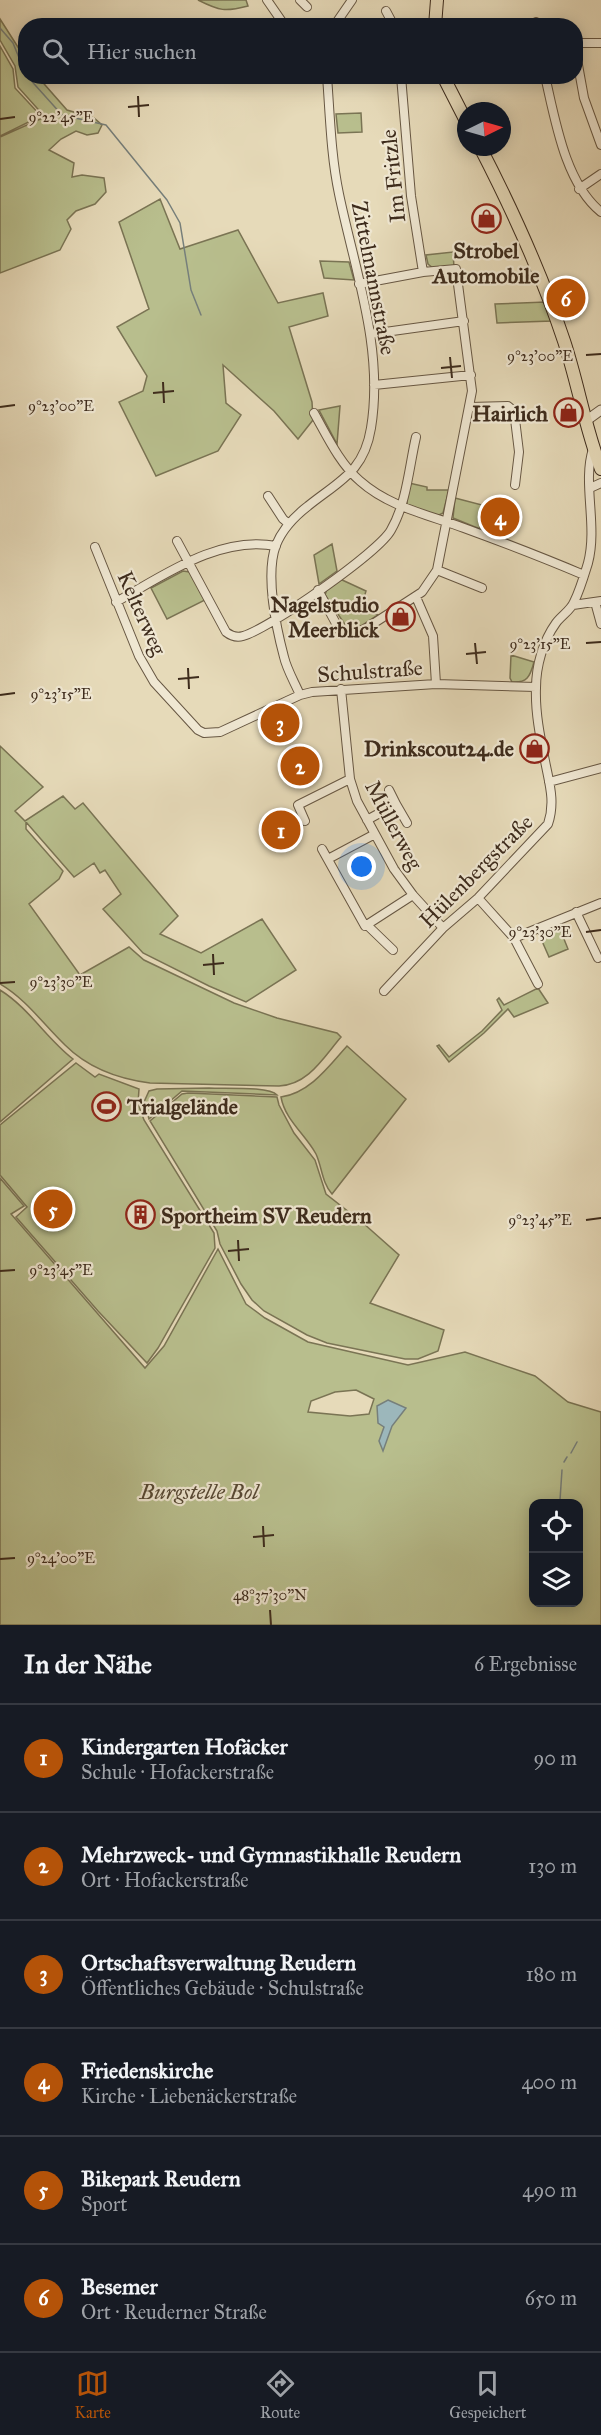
<!DOCTYPE html>
<html lang="de">
<meta charset="utf-8">
<style>
:root{--surface:#171b24;--page:#242831;--text:#f1f3f6;--muted:#9ea1a6;--line:#363941;--accent:#b45309}
body{margin:0;font-family:"IM FELL Great Primer",serif;background:var(--page);color:var(--text)}
.controls{position:absolute;right:18px;bottom:18px;display:grid;overflow:hidden;border-radius:12px;box-shadow:0 3px 15px #0003}
.controls button{width:54px;height:54px;display:grid;place-items:center;padding:0;border:0;border-bottom:2px solid var(--line);background:var(--surface);color:var(--text);font:30px sans-serif}
.compass{position:absolute;left:457px;top:102px;width:54px;height:54px;border-radius:50%;background:var(--surface);box-shadow:0 3px 15px #0003;rotate:85deg}
.you{position:absolute;left:362px;top:867px;width:21px;height:21px;margin:-15px;border:4px solid #fff;border-radius:50%;background:#1a73e8;box-shadow:0 0 0 9px #1a73e833}
.badge{display:grid;place-items:center;width:39px;height:39px;border-radius:50%;background:var(--accent);color:#fff;font-size:20px;font-weight:700}
.pin{position:absolute;translate:-50% -50%;border:3px solid #fff;box-shadow:0 2px 6px #0006}
.list{margin:0;padding:0;list-style:none}
h2{display:flex;justify-content:space-between;align-items:center;height:78px;margin:0;padding:0 24px;font-size:26px}
h2 small{font-size:20px;font-weight:400;color:var(--muted)}
.list li{display:grid;grid-template-columns:39px 1fr auto;gap:18px;align-items:center;box-sizing:border-box;height:108px;padding:0 24px;border-top:2px solid var(--line)}
.list b{display:block;font-size:22px;white-space:nowrap}
.list p{margin:0;font-size:20px;white-space:nowrap;color:var(--muted)}
.list em{font-size:20px;font-style:normal;color:var(--muted)}
.icon{flex:none;width:33px;height:33px;fill:none;stroke:currentColor;stroke-width:2;stroke-linecap:round;stroke-linejoin:round}
.map{position:relative;flex:none;width:601px;height:1625px;overflow:hidden}
.search{position:absolute;background:var(--surface);box-shadow:0 3px 15px #0003;left:18px;right:18px;top:18px;height:66px;display:flex;align-items:center;gap:15px;box-sizing:border-box;padding:0 21px;border-radius:24px;color:var(--muted);font-size:22px}
.sheet{height:726px;background:var(--surface)}
nav{display:flex;justify-content:space-around;align-items:center;box-sizing:border-box;height:84px;border-top:2px solid var(--line);background:var(--surface);font-size:16px;color:var(--muted)}
nav a{display:grid;justify-items:center;gap:3px}
nav .on{color:var(--accent)}
.map>svg:first-child{display:block}
</style>
<div class="map">
<svg width="601" height="1625" viewBox="0 0 601 1625">
<rect width="100%" height="100%" fill="#e6dab9"/>
<filter id="stains"><feTurbulence type="fractalNoise" baseFrequency=".00333" numOctaves="4"/><feColorMatrix values="0 0 0 0 .2 0 0 0 0 .09 0 0 0 0 .02 0 0 0 .5 -.17"/></filter>
<radialGradient id="worn" r=".72"><stop offset=".6" stop-color="#630" stop-opacity="0"/><stop offset="1" stop-color="#630" stop-opacity=".3"/></radialGradient>
<path fill="#b8be8d" stroke="#7a7454" stroke-width="1.5" fill-rule="evenodd" d="M198 0H246L248 6C225 12 220 11 198 0Z
M0 19 25 58 26 76 38 77 67 110 94 118 102 125 98 133 87 135 76 131 61 139 49 150 74 163 72 177 82 175 104 178 106 192 95 204 76 211 67 220 71 229 60 250 0 273V137L45 117 18 87 15 66 0 40Z
M0 46 13 69 15 88 41 116 0 136Z
M361 113 362 132 338 133 336 114Z
M160 199 180 249 238 230 278 303 323 293 328 316 289 327 312 402 313 420 298 439 274 411 223 365 226 403 241 415 218 451 156 476 119 402 143 391 147 376 117 327 149 309 119 222Z
M453 252 454 267 433 268 428 264 426 255Z
M320 261 349 262 354 280 324 278Z
M546 302 552 321 497 323 495 304Z
M340 406 337 444 319 410Z
M409 483 427 487V490H449L443 513 437 516 408 505 406 500Z
M455 498 482 505 480 529 453 518Z
M332 544 337 571 319 584 314 555Z
M183 571 190 572 205 600 167 619 151 588Z
M340 579 366 591 361 608 378 615 355 630 348 629 325 595 327 589Z
M511 655 534 662C530 677 527 683 512 682L510 678Z
M0 746 43 787 15 811 25 821 63 796 75 809 83 803 178 916 160 934 201 953 262 919 296 970 246 1002 209 986 143 953 103 909 121 894 105 870 100 873 94 863 74 877 26 822V829L63 871 59 879 29 904 80 975 129 947 144 960 234 1003 277 1018 337 1033 341 1037C323 1058 308 1085 279 1086L150 1083C119 1079 88 1068 65 1045 43 1024 27 1000 0 984Z
M558 924 568 949 549 957 538 932Z
M538 988 548 1003 514 1017 508 1009 484 1033 449 1062 437 1046 439 1045 449 1057 482 1031 502 1010 497 1000 499 998 504 1005Z
M0 990C29 1008 46 1038 73 1059L0 1122Z
M347 1046 406 1099 332 1194C322 1183 322 1167 316 1154 305 1134 285 1120 281 1097 310 1093 329 1066 347 1046Z
M76 1063 95 1077 99 1074 139 1089 138 1104 144 1120 214 1233 215 1248 158 1348 147 1363 98 1311 16 1217 27 1207 0 1175V1125Z
M209 1088C224 1089 269 1086 277 1095L182 1091 149 1119 144 1102 149 1091 157 1089Z
M188 1093 277 1097 279 1105 294 1133 315 1160 326 1194 363 1223 399 1255 370 1303 444 1330 438 1351 418 1359H405L327 1343 307 1335 264 1311 252 1300 241 1284 220 1244 217 1231 150 1121 182 1094Z
M0 1178 24 1206 11 1214 145 1368 164 1346 218 1249 246 1304 265 1318 308 1342 408 1365 465 1352 535 1376 568 1402 601 1412V1625H0ZM356 1390 374 1399 369 1414 350 1416 308 1412 311 1401 335 1392ZM534 1504H578V1602H534Z"/>
<path fill="#9cb7bb" stroke="#767f7b" stroke-width="1.5" d="M388 1400 406 1408 392 1426 383 1451 379 1441 384 1427 378 1423 377 1406Z"/>
<g fill="none" stroke-linecap="round" stroke-linejoin="round">
<path stroke="#767f7b" stroke-width="1.5" d="M0 28 13 43 26 75
M27 76 62 115 106 125 167 200 180 223 191 290 201 315
M571 1453 577 1442
M564 1462 567 1457
M560 1500 562 1470"/>
<defs>
<path id="minor" d="M267 0 285 26
M300 0 307 7
M386 11 394 26
M536 22 537 26
M334 26 352 0
M576 43H601
M576 54 584 98 601 145
M401 76 411 196 423 272
M545 76C555 119 565 183 601 212
M579 189 601 174
M371 334 464 321
M374 385 471 375
M470 407 508 406 514 411 519 452 515 485
M314 413C327 436 340 464 360 481 389 507 429 515 464 528 505 543 544 558 584 575
M590 488 601 483
M268 496 283 519 289 524
M177 541 226 632C231 636 236 638 243 636 269 629 379 552 391 530 407 502 409 467 416 437
M95 547 139 656 154 682 198 730 204 733 220 732 300 695 312 692 436 684 536 687
M437 570 482 588
M318 590 340 631 351 634 365 629 422 592 437 570 472 391 456 269 423 272 359 284
M416 597 433 636 436 684
M116 602C163 576 219 535 276 546
M595 602 601 624
M573 605 601 601
M341 689 350 779 357 801 394 869 413 895 443 928
M300 695C295 683 287 670 284 657 276 627 265 574 276 545 282 530 295 516 308 506 339 481 364 472 371 428 384 349 355 271 339 194 331 156 330 116 327 76
M549 782 601 768
M396 804 407 823
M367 820 396 804 389 790
M305 821 298 805 350 779
M322 849 365 926 413 895
M328 859 375 834
M478 898 514 938 538 984
M576 912 598 958
M367 925 393 950
M514 938 601 903
M384 991 443 928 478 898 548 824C555 803 550 786 546 766 541 741 535 714 536 688 536 666 543 641 556 623 561 616 571 610 574 602 580 590 584 576 588 563 598 525 582 483 593 449"/>
<path id="tertiary" d="M587 420 601 410"/>
<path id="primary" d="M435 26 437 0
M443 76 466 121
M480 147C512 209 542 275 564 341 578 383 585 428 601 469"/>
</defs>
<use href="#minor" stroke="#675743" stroke-width="10"/>
<use href="#tertiary" stroke="#675743" stroke-width="11"/>
<use href="#primary" stroke="#3d2b1c" stroke-width="14"/>
<use href="#minor" stroke="#efe7d2" stroke-width="8"/>
<use href="#tertiary" stroke="#efe7d2" stroke-width="9"/>
<use href="#primary" stroke="#e6dab9" stroke-width="12"/>
</g>
<path fill="none" stroke="#3d2b1c" stroke-width="2" d="M138 96 139 117M128 107 149 105M0 119 15 117M586 355 601 354M450 357 452 378M441 368 461 366M163 382 164 403M153 393 174 391M0 407 15 405M475 643 477 664M586 643 601 642M466 654 486 652M188 668 189 689M178 679 199 677M0 695 15 693M586 932 601 930M213 954 214 975M203 965 224 963M0 983 15 982M586 1220 601 1218M238 1240 239 1261M228 1251 249 1249M0 1271 15 1270M263 1526 264 1547M253 1537 274 1535M0 1559 15 1558M270 1610 271 1625"/>
<defs>
<symbol id="shop-ring" viewBox="-11 -11 22 22"><circle r="9.5" fill="#efe7d2" stroke="#8f2418" stroke-width="1.5"/><path d="M-5-2.5h2.3a2.7 3.5 0 0 1 5.4 0H5L5.5 6h-11ZM-1.5-2.5h3a1.5 2.3 0 0 0-3 0Z" fill="#8f2418"/></symbol>
<symbol id="stadium-ring" viewBox="-11 -11 22 22"><circle r="9.5" fill="#efe7d2" stroke="#8f2418" stroke-width="1.5"/><path d="M0-5a6.5 5 0 1 0 0 10a6.5 5 0 1 0 0-10ZM-3.5-1.8h7v3.6h-7Z" fill="#8f2418"/></symbol>
<symbol id="building-ring" viewBox="-11 -11 22 22"><circle r="9.5" fill="#efe7d2" stroke="#8f2418" stroke-width="1.5"/><path d="M-4-6H4V6H1V3H-1V6H-4ZM-2.5-4.3h1.7v1.8h-1.7ZM.8-4.3h1.7v1.8H.8ZM-2.5-1h1.7V.8h-1.7ZM.8-1h1.7V.8H.8Z" fill="#8f2418"/></symbol>
</defs>
<g fill-rule="evenodd">
<use href="#shop-ring" x="470" y="202" width="33" height="33"/>
<use href="#shop-ring" x="552" y="396" width="33" height="33"/>
<use href="#shop-ring" x="384" y="600" width="33" height="33"/>
<use href="#shop-ring" x="518" y="732" width="33" height="33"/>
<use href="#stadium-ring" x="90" y="1090" width="33" height="33"/>
<use href="#building-ring" x="124" y="1198" width="33" height="33"/>
</g>
<g text-anchor="middle" dominant-baseline="central" stroke-width="4.5" stroke-linejoin="round" paint-order="stroke">
<g font-size="22" fill="#3d2b1c" stroke="#efe7d2">
<text transform="translate(393 176) rotate(-96)">Im Fritzle</text>
<text transform="translate(374 278) rotate(79)">Zittelmannstraße</text>
<text transform="translate(142 613) rotate(66)">Kelterweg</text>
<text transform="translate(370 671) rotate(-4)">Schulstraße</text>
<text transform="translate(394 825) rotate(62)">Müllerweg</text>
<text transform="translate(476 871) rotate(-45)">Hülenbergstraße</text>
</g>
<g font-size="22" font-weight="bold" fill="#3d2b1c" stroke="#efe7d2" text-anchor="end">
<text x="486" y="250" text-anchor="middle">Strobel<tspan x="486" dy="25">Automobile</tspan></text>
<text x="548" y="413">Hairlich</text>
<text x="379" y="604">Nagelstudio<tspan x="379" dy="25">Meerblick</tspan></text>
<text x="514" y="748">Drinkscout24.de</text>
<text x="127" y="1106" text-anchor="start">Trialgelände</text>
<text x="161" y="1215" text-anchor="start">Sportheim SV Reudern</text>
</g>
<g font-size="22" font-style="italic" fill="#564833" stroke="#efe7d2">
<text x="199" y="1491">Burgstelle Bol</text>
</g>
</g>
<g font-size="15" text-anchor="middle" fill="#3d2b1c" stroke="#efe7d2" stroke-width="4.5" stroke-linejoin="round" paint-order="stroke">
<text x="61" y="122">9°22'45"E</text>
<text x="540" y="361">9°23'00"E</text>
<text x="61" y="411">9°23'00"E</text>
<text x="540" y="649">9°23'15"E</text>
<text x="61" y="699">9°23'15"E</text>
<text x="540" y="937">9°23'30"E</text>
<text x="61" y="987">9°23'30"E</text>
<text x="540" y="1225">9°23'45"E</text>
<text x="61" y="1275">9°23'45"E</text>
<text x="61" y="1563">9°24'00"E</text>
<text x="270" y="1600">48°37'30"N</text>
</g>
<rect width="100%" height="100%" filter="url(#stains)"/>
<rect width="100%" height="100%" fill="url(#worn)"/>
</svg>
<div class="controls">
<button><svg class="icon" aria-label="locate" viewBox="0 0 24 24"><circle cx="12" cy="12" r="6"/><path d="M12 2v4M12 18v4M2 12h4M18 12h4"/></svg></button>
<button><svg class="icon" aria-label="layers" viewBox="0 0 24 24"><path d="M12 4l9 5-9 5-9-5zM3 14l9 5 9-5"/></svg></button>
</div>
<svg class="compass" viewBox="-18 -18 36 36"><path d="M0-13l5 13h-10z" fill="#e53935"/><path d="M0 13l5-13h-10z" fill="#9ea1a6"/></svg>
<div class="you"></div>
<div class="pin badge" style="left:281px;top:830px">1</div>
<div class="pin badge" style="left:300px;top:766px">2</div>
<div class="pin badge" style="left:280px;top:723px">3</div>
<div class="pin badge" style="left:500px;top:517px">4</div>
<div class="pin badge" style="left:53px;top:1209px">5</div>
<div class="pin badge" style="left:566px;top:298px">6</div>
<div class="search"><svg class="icon" aria-label="search" viewBox="0 0 24 24"><circle cx="10" cy="10" r="6"/><path d="M15 15l6 6"/></svg>Hier suchen</div>
</div>
<section class="sheet">
<h2>In der Nähe<small>6 Ergebnisse</small></h2>
<ul class="list">
<li><span class="badge">1</span><div><b>Kindergarten Hofäcker</b><p>Schule · Hofackerstraße</p></div><em>90 m</em></li>
<li><span class="badge">2</span><div><b>Mehrzweck- und Gymnastikhalle Reudern</b><p>Ort · Hofackerstraße</p></div><em>130 m</em></li>
<li><span class="badge">3</span><div><b>Ortschaftsverwaltung Reudern</b><p>Öffentliches Gebäude · Schulstraße</p></div><em>180 m</em></li>
<li><span class="badge">4</span><div><b>Friedenskirche</b><p>Kirche · Liebenäckerstraße</p></div><em>400 m</em></li>
<li><span class="badge">5</span><div><b>Bikepark Reudern</b><p>Sport</p></div><em>490 m</em></li>
<li><span class="badge">6</span><div><b>Besemer</b><p>Ort · Reuderner Straße</p></div><em>650 m</em></li>
</ul>
</section>
<nav>
<a class="on"><svg class="icon" aria-label="map" viewBox="0 0 24 24"><path d="M3 6l6-2 6 2 6-2v14l-6 2-6-2-6 2zM9 4v14M15 6v14"/></svg>Karte</a>
<a><svg class="icon" aria-label="directions" viewBox="0 0 24 24"><path d="M12 3l9 9-9 9-9-9zM9 14v-3h6M13 9l2 2-2 2"/></svg>Route</a>
<a><svg class="icon" aria-label="saved" viewBox="0 0 24 24"><path d="M7 4h10v16l-5-4-5 4z"/></svg>Gespeichert</a>
</nav>
